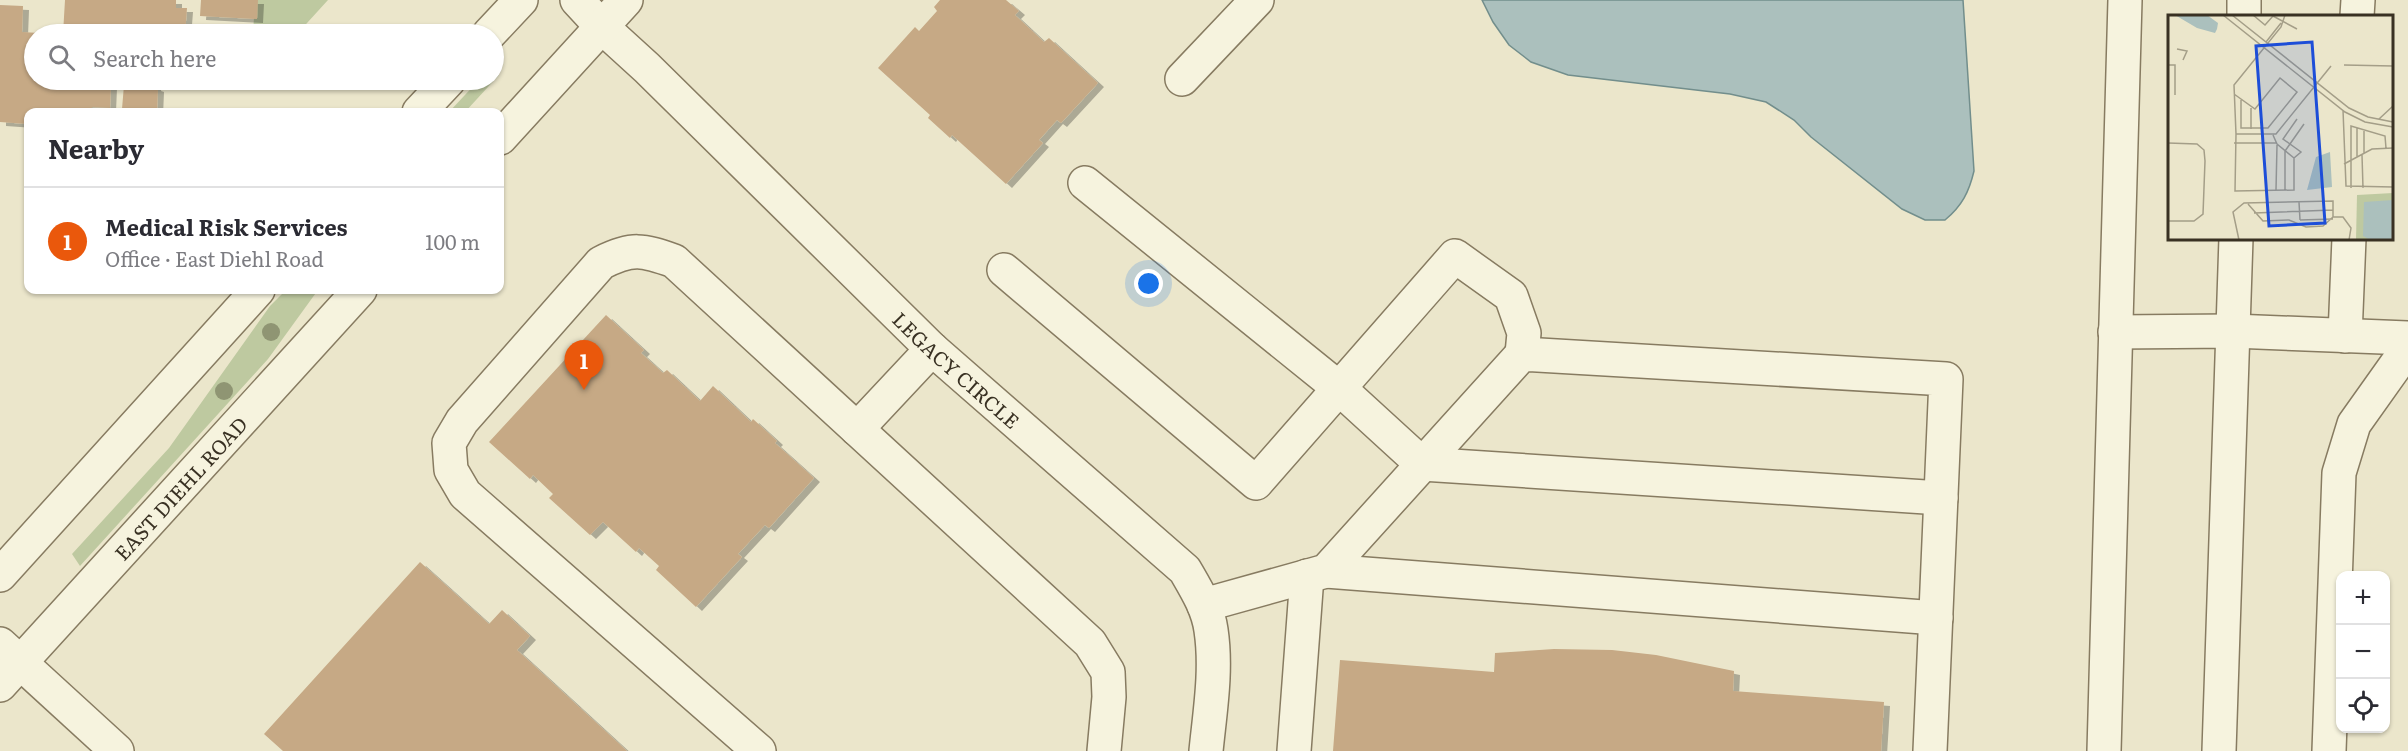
<!DOCTYPE html>
<meta charset="utf-8">
<style>
:root{--surface:#fff;--page:#f7f7f7;--text:#2b2b33;--muted:#7c7c81;--line:#e1e1e2;--accent:#ea580c}
body{margin:0;font-family:Literata,serif;background:var(--page);color:var(--text)}
.controls{position:absolute;right:18px;bottom:18px;display:grid;overflow:hidden;border-radius:12px;box-shadow:0 2px 4px #0004}
.controls button{width:54px;height:54px;display:grid;place-items:center;padding:0;border:0;border-bottom:2px solid var(--line);background:var(--surface);color:var(--text);font:30px sans-serif}
.you{position:absolute;left:1149px;top:284px;width:21px;height:21px;margin:-15px;border:4px solid #fff;border-radius:50%;background:#1a73e8;box-shadow:0 0 0 9px #1a73e833}
.badge{display:grid;place-items:center;width:39px;height:39px;border-radius:50%;background:var(--accent);color:#fff;font-size:20px;font-weight:700}
.pin{position:absolute;translate:-50% -50px;filter:drop-shadow(0 2px 3px #0008)}
.pin::after{content:'';position:absolute;top:32px;width:21px;height:18px;background:inherit;clip-path:polygon(0 0,100% 0,50% 100%)}
.list{margin:0;padding:0;list-style:none}
h2{display:flex;justify-content:space-between;align-items:center;height:78px;margin:0;padding:0 24px;font-size:26px}
h2 small{font-size:20px;font-weight:400;color:var(--muted)}
.list li{display:grid;grid-template-columns:39px 1fr auto;gap:18px;align-items:center;box-sizing:border-box;height:108px;padding:0 24px;border-top:2px solid var(--line)}
.list b{display:block;font-size:22px;white-space:nowrap}
.list p{margin:0;font-size:20px;white-space:nowrap;color:var(--muted)}
.list em{font-size:20px;font-style:normal;color:var(--muted)}
.icon{flex:none;width:33px;height:33px;fill:none;stroke:currentColor;stroke-width:2;stroke-linecap:round;stroke-linejoin:round}
.map{position:relative;flex:none;width:2408px;height:751px;overflow:hidden}
.search{position:absolute;background:var(--surface);box-shadow:0 2px 4px #0004;left:24px;top:24px;width:480px;height:66px;display:flex;align-items:center;gap:15px;box-sizing:border-box;padding:0 21px;border-radius:33px;color:var(--muted);font-size:22px}
.panel{position:absolute;background:var(--surface);box-shadow:0 2px 4px #0004;left:24px;top:108px;width:480px;height:186px;border-radius:12px}
.map>svg:first-child{display:block}
</style>
<div class="map">
<svg width="2408" height="751" viewBox="0 0 2408 751">
<defs>
<filter id="shadow"><feDropShadow dx="6" dy="4" stdDeviation="0" flood-color="#0004"/></filter>
</defs>
<rect width="100%" height="100%" fill="#ebe6cb"/>
<path fill="#bec9a0" d="M255 0H328L297 34H253Z
M494 70 499 75 465 112H449L479 80H494Z
M286 290H318L268 359 80 566 72 554 169 448 270 306Z"/>
<path fill="#abc0bd" stroke="#728e8c" stroke-width="1.5" d="M1482 0H1963L1974 171C1969 192 1962 206 1945 220H1925L1902 209 1811 137 1794 120 1766 102 1730 94 1568 75 1531 62 1509 45 1493 22Z"/>
<path fill="#c6a985" filter="url(#shadow)" d="M65 0H176V8H187L185 34H63Z
M201 0H258L257 19 200 16Z
M940 0H1006L1019 11 1015 15 1044 42 1049 38 1098 83 1061 123 1057 120 1039 140 1043 143 1006 184 952 135 950 138 928 118 930 115 878 68 915 27 919 31 937 11 934 7Z
M0 5 23 6 22 32 39 33V34H34V80H156L155 87 158 88 157 112 122 109 124 85 111 84 110 108 92 107 91 112H28V124L0 122Z
M606 315 644 350 641 353 663 373 667 370 700 401 713 386 751 422 753 419 777 441 775 443 814 478 769 528 765 525 738 554 742 557 696 607 656 570 659 566 639 548 636 552 603 522 590 535 549 498 553 494 533 475 530 479 489 442Z
M420 562 489 624 502 610 530 636 517 650 627 751H283L264 734Z
M1554 649 1612 650 1656 655 1734 671 1733 691 1884 702 1881 751H1333L1340 660 1494 672 1495 653Z"/>
<g fill="none" stroke-linecap="round" stroke-linejoin="round">
<defs>
<g id="minor">
<path id="s1" d="M577 0 602 27 647 68 932 349 1185 570C1196 589 1208 608 1211 630 1217 670 1210 711 1206 751"/>
<path d="M2244 16V0"/>
<path d="M2357 16 2358 0"/>
<path d="M489 34 521 0"/>
<path d="M1182 79 1257 0"/>
<path d="M419 112 449 80"/>
<path d="M500 138 626 0"/>
<path d="M1085 183 1340 389 1422 464 1941 498"/>
<path d="M1004 270 1256 483 1455 256 1511 296 1524 333 1522 354"/>
<path d="M2115 332 2233 331 2408 338"/>
<path d="M2345 336 2349 238"/>
<path d="M857 429 932 349"/>
<path d="M1326 571 1936 618"/>
<path d="M0 575 258 290"/>
<path d="M1204 605 1326 571 1522 354 1946 379 1930 751"/>
<path d="M0 644 117 751"/>
<path id="s2" d="M0 685 360 290"/>
<path d="M759 751 465 494 451 470 449 443 462 421 601 263C633 247 642 250 674 261L1090 643 1108 672 1109 697 1104 751"/>
<path d="M1294 751 1307 576"/>
<path d="M2104 751 2125 0"/>
<path d="M2219 751 2236 238"/>
<path d="M2329 751 2339 473 2354 424 2408 348"/>
</g>
</defs>
<use href="#minor" stroke="#877b61" stroke-width="36"/>
<use href="#minor" stroke="#f6f3de" stroke-width="33"/>
</g>
<g fill="#8f9573">
<circle cx="271" cy="332" r="9"/>
<circle cx="224" cy="391" r="9"/>
</g>
<g text-anchor="middle" dominant-baseline="central" stroke-width="5" stroke-linejoin="round" paint-order="stroke">
<g font-size="20" fill="#393123" stroke="#f3f0da">
<text stroke="none"><textPath href="#s1" startOffset="530">LEGACY CIRCLE</textPath></text>
<text stroke="none"><textPath href="#s2" startOffset="267">EAST DIEHL ROAD</textPath></text>
</g>
</g>
<g transform="translate(2168 15)">
<rect width="225" height="225" fill="#ebe6cb"/>
<path d="M225 178V225H188L189 180Z" fill="#bec9a0"/>
<path d="M7 0H39L50 8 49 14 47 18 29 13ZM162 137 164 172 139 175 148 142ZM225 185V225H202L195 221 196 187Z" fill="#abc0bd"/>
<path fill="none" stroke="#a49e88" stroke-width="1.5" d="M55 0 177 97 197 107 225 112M64 0 181 93 200 102 225 107M85 0 97 10 105 1M117 0 113 12 66 70 68 119H108L163 51M105 1 129 14M98 27 113 8M9 34 19 36 15 45M0 50H7V80M176 50 225 51M66 79 87 94 112 63 129 77 100 113H73V85M83 93V114M175 95 178 171 225 172M211 104 225 91M189 113V142M196 116V138M68 119 67 176 126 175V143L109 129 105 120M0 128 29 129 36 135 37 146 35 199 26 206H0M66 128H108M194 140 195 173M126 143 133 137 115 124 129 104M176 149 204 134 225 133M183 173V111L217 121 218 133M108 175 109 130M117 175V136L136 109M131 187 132 205M86 198 165 195M165 202H175L183 213 181 225M132 205 165 204M71 225 65 197 76 188 165 186V202L155 211 138 212 121 205 95 206 80 189"/>
<path fill="#1d4ed8" fill-opacity="0.15" stroke="#1d4ed8" stroke-width="3" d="M144 27 157 208 101 211 88 31Z"/>
<rect width="225" height="225" fill="none" stroke="#393123" stroke-width="3"/>
</g>
</svg>
<div class="controls">
<button>+</button>
<button>−</button>
<button><svg class="icon" aria-label="locate" viewBox="0 0 24 24"><circle cx="12" cy="12" r="6"/><path d="M12 2v4M12 18v4M2 12h4M18 12h4"/></svg></button>
</div>
<div class="you"></div>
<div class="pin badge" style="left:584px;top:390px">1</div>
<div class="search"><svg class="icon" aria-label="search" viewBox="0 0 24 24"><circle cx="10" cy="10" r="6"/><path d="M15 15l6 6"/></svg>Search here</div>
<section class="panel">
<h2>Nearby<small></small></h2>
<ul class="list">
<li><span class="badge">1</span><div><b>Medical Risk Services</b><p>Office · East Diehl Road</p></div><em>100 m</em></li>
</ul>
</section>
</div>
